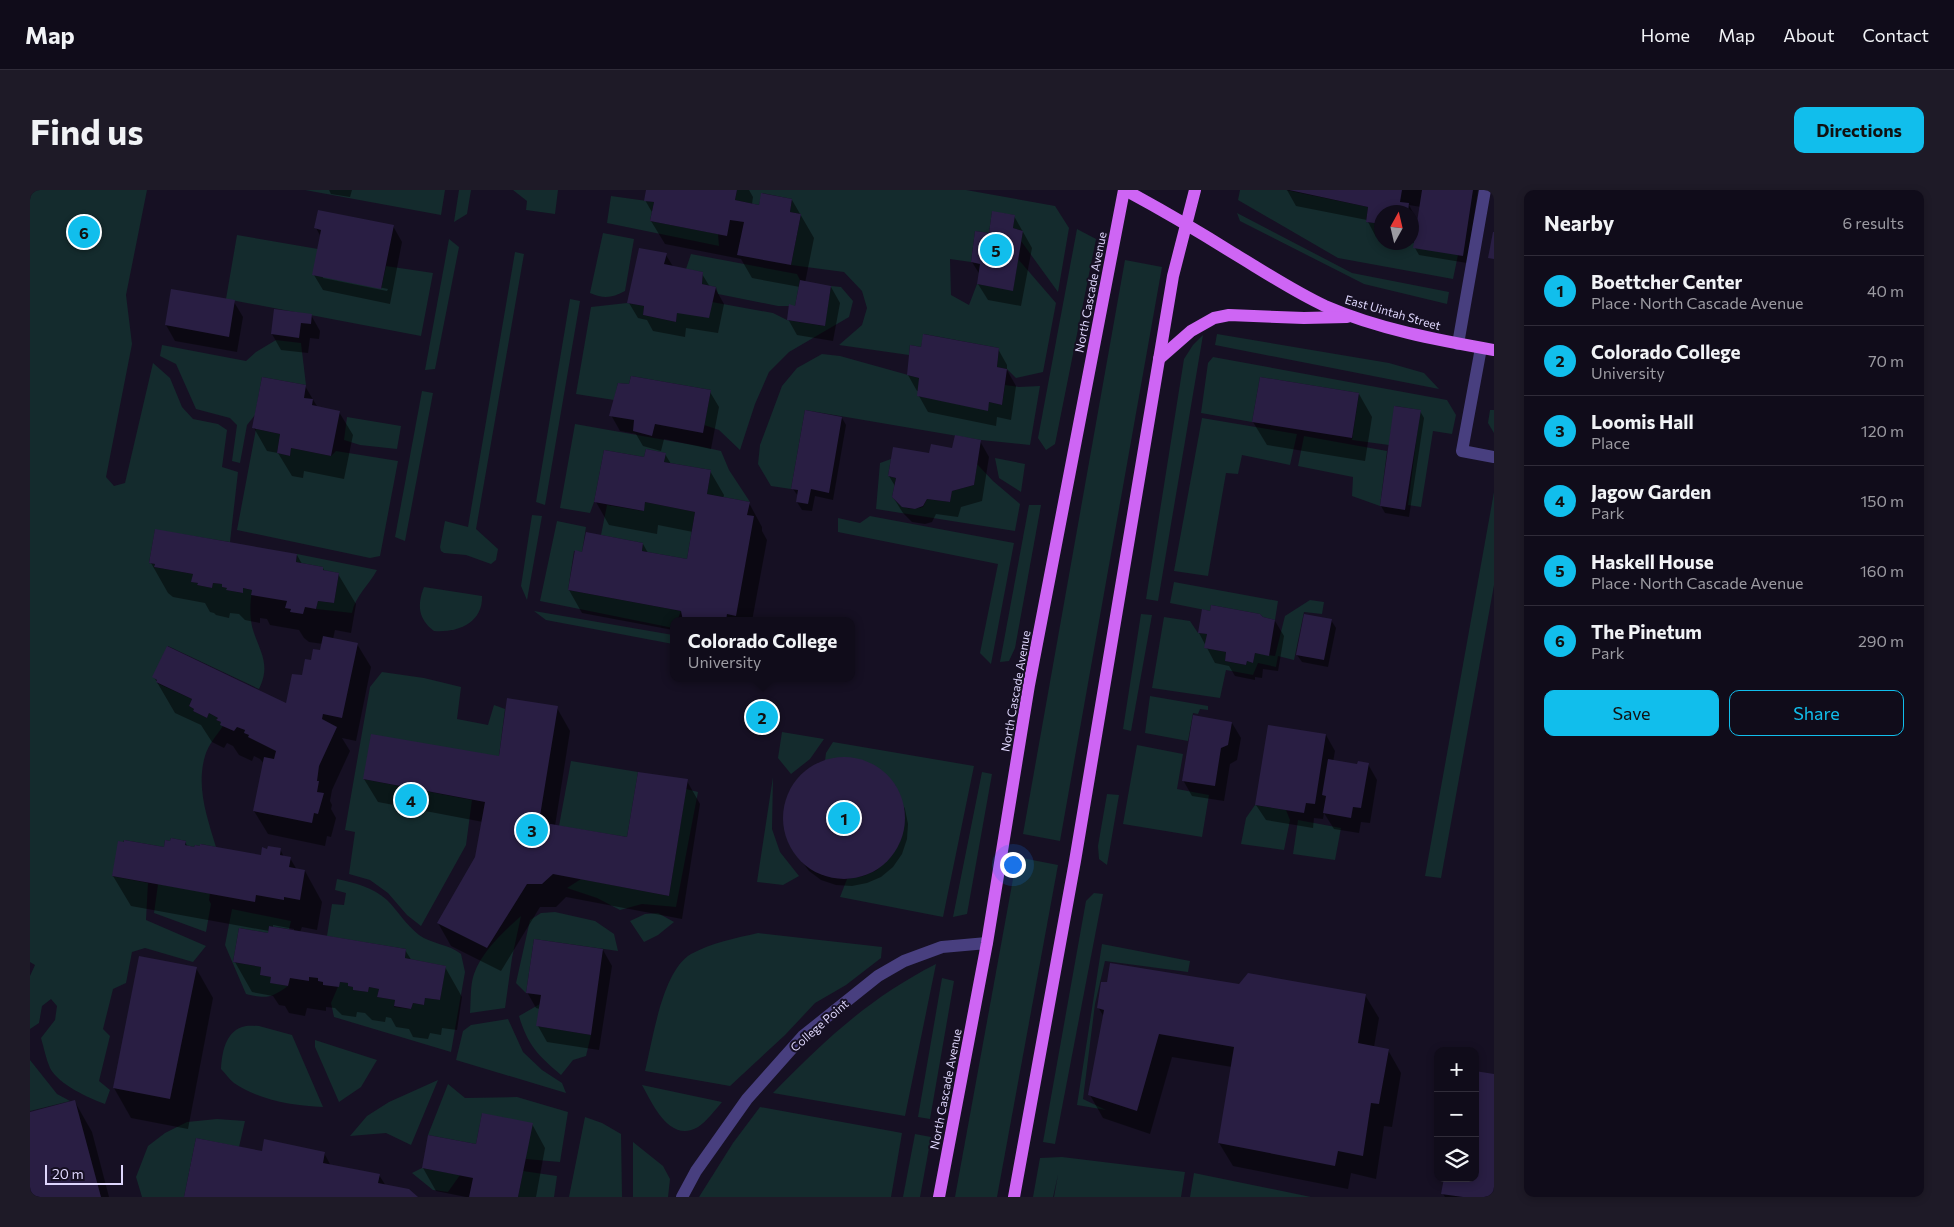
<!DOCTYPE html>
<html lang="en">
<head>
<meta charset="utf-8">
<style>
	:root { --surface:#100c1a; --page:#1e1a27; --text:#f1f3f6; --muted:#9c9ba2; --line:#302c39; --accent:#11beec }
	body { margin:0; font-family:Commissioner,sans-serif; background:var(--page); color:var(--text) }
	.controls { position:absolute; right:15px; bottom:15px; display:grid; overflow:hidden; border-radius:10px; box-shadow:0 2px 8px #0003 }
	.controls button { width:45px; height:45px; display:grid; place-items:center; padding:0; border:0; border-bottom:1px solid var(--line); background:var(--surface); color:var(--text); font:25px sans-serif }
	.compass { position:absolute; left:1344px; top:15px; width:45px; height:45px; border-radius:50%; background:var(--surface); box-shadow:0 2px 8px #0003; rotate:8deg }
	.scale { position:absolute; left:15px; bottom:12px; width:78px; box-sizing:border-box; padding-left:5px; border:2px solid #ded6fc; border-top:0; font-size:14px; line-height:18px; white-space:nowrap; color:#ded6fc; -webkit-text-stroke:4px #161023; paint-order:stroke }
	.you { position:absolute; left:982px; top:674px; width:18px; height:18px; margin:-12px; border:4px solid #fff; border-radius:50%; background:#1a73e8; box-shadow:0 0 0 8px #1a73e833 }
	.badge { display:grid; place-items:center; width:32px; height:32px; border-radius:50%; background:var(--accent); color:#111; font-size:16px; font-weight:700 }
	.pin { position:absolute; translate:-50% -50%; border:2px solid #fff; box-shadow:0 1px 5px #0006 }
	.popup { position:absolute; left:640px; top:427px; width:185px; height:65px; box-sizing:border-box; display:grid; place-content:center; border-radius:10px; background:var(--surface); filter:drop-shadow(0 1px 4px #0005); font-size:16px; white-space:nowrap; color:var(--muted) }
	.popup b { font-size:19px; color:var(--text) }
	.popup::after { content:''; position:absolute; left:50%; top:100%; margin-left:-10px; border:10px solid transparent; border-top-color:var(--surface) }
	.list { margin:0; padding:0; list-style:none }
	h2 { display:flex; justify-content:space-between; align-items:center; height:65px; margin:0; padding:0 20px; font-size:21px }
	h2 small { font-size:16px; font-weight:400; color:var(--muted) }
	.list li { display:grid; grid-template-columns:32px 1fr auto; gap:15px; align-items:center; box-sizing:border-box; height:70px; padding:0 20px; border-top:1px solid var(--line) }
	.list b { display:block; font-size:19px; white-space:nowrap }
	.list p { margin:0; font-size:16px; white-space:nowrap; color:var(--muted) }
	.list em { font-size:16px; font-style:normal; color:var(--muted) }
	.actions { display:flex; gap:10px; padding:15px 20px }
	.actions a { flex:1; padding:11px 0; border:1px solid var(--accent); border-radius:10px; text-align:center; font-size:18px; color:var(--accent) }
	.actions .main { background:var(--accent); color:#111 }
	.icon { flex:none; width:28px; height:28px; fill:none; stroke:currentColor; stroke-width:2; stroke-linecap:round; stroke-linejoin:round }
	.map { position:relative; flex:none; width:1464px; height:1007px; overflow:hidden; border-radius:10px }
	header { display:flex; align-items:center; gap:30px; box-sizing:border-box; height:70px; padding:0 25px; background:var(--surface); border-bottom:1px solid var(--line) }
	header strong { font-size:24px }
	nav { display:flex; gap:28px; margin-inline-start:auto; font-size:18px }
	.intro { display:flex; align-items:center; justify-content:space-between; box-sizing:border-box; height:120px; padding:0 30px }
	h1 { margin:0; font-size:35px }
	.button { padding:12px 22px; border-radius:10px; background:var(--accent); color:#111; font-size:18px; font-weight:700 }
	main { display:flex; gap:30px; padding:0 30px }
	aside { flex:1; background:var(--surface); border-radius:10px; box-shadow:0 2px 8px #0003 }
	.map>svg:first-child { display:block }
</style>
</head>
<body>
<header>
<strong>Map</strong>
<nav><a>Home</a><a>Map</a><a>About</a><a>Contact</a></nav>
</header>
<div class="intro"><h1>Find us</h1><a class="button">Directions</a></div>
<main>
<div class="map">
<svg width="1464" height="1007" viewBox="0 0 1464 1007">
	<rect width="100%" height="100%" fill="#161023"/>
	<g fill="#142b2d">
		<path d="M0 0H117L96 105 102 154 76 287 84 296 95 293 123 173 140 188 152 217 163 229 188 234 197 240 192 277 208 282 200 352 125 340 119 373 125 374 124 377 163 384 162 392 168 393 167 395 182 398 183 393 192 394V397L197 398V400L212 403 213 398 222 400C220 414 219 429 224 443 232 465 240 476 229 499L138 456 123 487 127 490V493L162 509 159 516 164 519 163 521 177 528 179 523 188 528 186 530 191 532 193 536C187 545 178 555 175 566 166 597 177 627 186 657L171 654 170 656 165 655 164 657 155 655 156 651 141 648 140 651 135 650 134 657 94 650 82 686 118 693 116 730 176 756 163 772 115 758 102 762 96 793 83 799 73 839 80 846 69 891 80 900 75 914C59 908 29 895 20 878 16 869 14 858 11 848L25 830 27 816 21 809 12 816 9 833 0 839V786L5 775 0 772Z"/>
		<polygon points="275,0 415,0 411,25"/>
		<polygon points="429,0 441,0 437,24 424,32"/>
		<polygon points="483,0 528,0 525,24 496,20 497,11"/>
		<polygon points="707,0 936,0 1025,16 1039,38 1028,102 991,51 993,41 983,38 984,25 962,22 959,43 945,41 941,72 920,69 921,105 939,115 947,94 983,100 988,69 1026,113 1013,182 986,188 977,179 967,177 969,158 894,144 891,157 880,155 879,165 809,155 832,135 837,118 832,101 814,82 761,75 771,24 760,22 762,9 732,3 729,15 705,10"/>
		<polygon points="1210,0 1256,0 1338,17 1336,32 1351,34 1352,52 1382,52 1382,39 1386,40 1428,65 1423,89 1308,68 1208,10"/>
		<polygon points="581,6 624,12 620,31 688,44 689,56 577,33"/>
		<polygon points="1207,23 1322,83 1419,102 1417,114 1334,94 1210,31"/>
		<polygon points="1047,39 1066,49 1025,254 1016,260 1008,248"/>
		<path d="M573 43 604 49 595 101C582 108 574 109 560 103Z"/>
		<polygon points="207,45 288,59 351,99 356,76 403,83 391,146 196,109"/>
		<polygon points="419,49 429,57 405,179 395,180"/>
		<polygon points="485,62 494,64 446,339 468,359 466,370 461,374 436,365 414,363 411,361 410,357 415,331 438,337"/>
		<polygon points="661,64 767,84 770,90 765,116 748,116 688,104 686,97 672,94 673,82 656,79"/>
		<polygon points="1095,70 1132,77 1030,651 993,644"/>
		<polygon points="801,96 811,97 823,111 819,127 759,162 739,182 725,214 710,260 689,240 674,235 681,200 601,186 599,194 588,193 584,210 546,204 561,117 597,113 614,116 613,125 646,132 647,123 682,112 743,123 757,130 794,136"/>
		<polygon points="540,109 550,111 515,315 506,312"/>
		<polygon points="1187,144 1359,173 1394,183 1409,199 1185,155"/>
		<polygon points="1173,145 1128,411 1116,409 1154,169 1163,155"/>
		<polygon points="246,150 271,153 276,195 232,187 225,225 217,235 210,273 202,271 207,235 200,228 166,219 146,174 130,166 132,155 216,171 226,162"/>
		<polygon points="792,164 810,166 889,188 888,206 957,220 959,212 972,215 975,195 989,197 1010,196 1000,255 951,250 775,220 761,299 741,296 728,274 730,255 752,196 767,178"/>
		<polygon points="1183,167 1417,210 1426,225 1422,244 1403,241 1391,317 1378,315 1390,220 1365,216 1359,255 1322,250 1329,203 1230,187 1222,232 1171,223 1178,173"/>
		<polygon points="392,201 403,203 375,351 365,347"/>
		<polygon points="1460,220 1464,220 1464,243 1458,233"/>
		<polygon points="317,227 371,236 367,259 330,255 314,250"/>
		<polygon points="1172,228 1267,244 1260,275 1212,265 1208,284 1196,283 1178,386 1144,381"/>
		<polygon points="545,234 669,256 691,261 699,280 720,312 677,304 681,280 634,272 635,263 616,259 614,267 574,260 564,312 560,323 530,318"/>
		<polygon points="226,239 250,244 247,263 260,266 261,258 301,266 306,261 368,271 350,366 340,368 207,340"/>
		<polygon points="1274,246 1357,261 1350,316 1322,306 1323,287 1268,276"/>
		<polygon points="965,268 995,274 991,302 969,288"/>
		<path d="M861 269 858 286 866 288 862 307C872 318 878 321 893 317L897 309 920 312 922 301 944 295 947 274 963 291 990 314 985 341 846 319 850 273Z"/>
		<polygon points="1464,302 1464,395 1411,688 1395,686"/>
		<polygon points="615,312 665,322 657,369 612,361 613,353 571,345 577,315 613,321"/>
		<polygon points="999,315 1011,315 985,458 979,471 970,472"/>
		<polygon points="502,325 512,326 497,410 491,396"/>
		<polygon points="840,326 984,353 961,474 950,463 968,374 808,342 808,328 830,333"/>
		<polygon points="527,331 556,337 552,362 544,361 538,400 651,421 647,431 643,431 643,438 510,411"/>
		<path d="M267 364 347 380C339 395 325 406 322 423L286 419 288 411 304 413 309 383 293 380V377L266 372Z"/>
		<polygon points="1144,392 1248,411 1245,430 1233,427 1230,424 1181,415 1180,421 1140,413"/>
		<path d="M394 397 452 406C453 433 427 443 404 441 388 429 387 415 394 397Z"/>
		<polygon points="1280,410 1294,412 1292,424 1274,422 1264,470 1248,466 1246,477 1228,473 1223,485 1196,480 1190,508 1122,498 1134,427 1160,431 1168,443 1177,444 1175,458 1196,462 1195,471 1216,475 1217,471 1223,473 1225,463 1245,466 1255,426"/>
		<polygon points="504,421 643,445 643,454 516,430"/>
		<polygon points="1111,424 1122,425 1101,541 1093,539"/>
		<polygon points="352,482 394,488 431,497 427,529 458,535 464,515 475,519 469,566 333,589 442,610 436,655 391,736 377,725 358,703 340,690 319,684 325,642 315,640 340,497"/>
		<polygon points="1120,506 1178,516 1178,520 1170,519 1168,524 1163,523 1158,551 1115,543"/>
		<polygon points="752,542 794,549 780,569 761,584 748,568"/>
		<polygon points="803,552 944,576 913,727 810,707 817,689 833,686 847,680 868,656 873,641 875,625 865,595 841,574 826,569 795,571 796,563"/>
		<polygon points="1107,555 1153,564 1147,599 1179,605 1172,647 1093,634"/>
		<polygon points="541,571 608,582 597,647 529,636"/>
		<polygon points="952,582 962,584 937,724 923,727"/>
		<polygon points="743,587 742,639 750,662 769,686 753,695 727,692"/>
		<polygon points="656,599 668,602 646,717 612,714 590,720 567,708 537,698 551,689 639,706"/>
		<polygon points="1077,604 1089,605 1077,675 1069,669 1068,656"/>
		<polygon points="1225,615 1256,620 1260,630 1254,660 1211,654 1216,628"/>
		<polygon points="1268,630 1311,638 1305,670 1263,664"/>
		<polygon points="987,667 1028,675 967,1007 925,1007"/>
		<path d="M307 689C326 693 342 697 357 710 368 721 376 735 389 745 401 754 419 754 431 764L435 782 421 862 304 827 301 813 310 792 318 793V796L323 797V800L338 802 339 797 349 799 347 807 365 810 364 817 381 819 383 813 394 815 395 808 410 810 415 776 375 768 376 759 297 746 302 714 314 715 316 703 305 700Z"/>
		<polygon points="128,694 180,703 179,710 181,714 176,742 124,723"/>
		<polygon points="1064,703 1073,704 1025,954 1013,952 1056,711"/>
		<path d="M202 719 261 731 259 739 239 736 238 743 209 738 203 772 231 777 230 785 241 787V793L258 796C241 808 237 809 216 804L195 755Z"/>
		<polygon points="525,722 565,731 584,744 588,761 504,749 496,803 486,793 500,730 511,723"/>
		<polygon points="628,723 644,732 628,745 614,752 600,731 615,724"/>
		<path d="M491 726 482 768 475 818 440 823C441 811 440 795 444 784 452 761 473 742 491 726Z"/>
		<path d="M728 743 852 757 851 768 816 795 785 813 755 845 700 896 615 881C623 849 632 781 661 764 681 753 706 748 728 743Z"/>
		<polygon points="1072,754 1160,771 1158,782 1075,771 1065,814 1053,909 1076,920 1047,915"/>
		<path d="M906 774 875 926 743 903C795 850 839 808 906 774Z"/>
		<polygon points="912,788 924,791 900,929 888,927"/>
		<path d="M510 814 507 836 561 845 556 866 543 870 531 885C508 865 498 856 489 826Z"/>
		<polygon points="478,829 493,862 512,880 532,893 536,903 426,870 433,841 441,835"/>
		<path d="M229 836 262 845 293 917C264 916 228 910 204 893 199 889 195 883 191 879 192 863 195 843 212 837 217 835 224 836 229 836Z"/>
		<polygon points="285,850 347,870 331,897 309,912 285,857"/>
		<polygon points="0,870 27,904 40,911 0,921"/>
		<polygon points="408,890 381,955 356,943 320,946 337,926 359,912"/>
		<polygon points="418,894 435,908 487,907 538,922 530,972 496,969 452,924 446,954 398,945"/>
		<path d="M612 895 692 912C685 920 677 931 668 937 640 954 622 913 612 895Z"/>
		<polygon points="730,917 872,943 861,1007 669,1007 703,953"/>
		<polygon points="555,927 572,933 591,944 592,1007 539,1007"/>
		<polygon points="187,929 215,931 209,957 166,948 154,1007 112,1007 106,987 118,956 135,943 157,932"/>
		<polygon points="885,944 901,947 890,1007 873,1007"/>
		<polygon points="603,952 633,976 640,989 638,1007 603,1007"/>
		<polygon points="1032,967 1155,982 1151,1007 1024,1007 1028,985 1023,1007 1003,1007 1010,968"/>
		<polygon points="392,978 430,985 418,1002 403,1000 382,983"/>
		<polygon points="493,981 527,986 524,1007 488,1007"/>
		<polygon points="1164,983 1281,1007 1160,1007"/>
	</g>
	<g fill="#0007" fill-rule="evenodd">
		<polygon points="299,0 322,0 320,7 301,4"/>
		<polygon points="617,0 719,0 723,7 722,14 730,16 762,10 784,48 775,93 801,97 810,113 803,151 767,145 758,129 766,117 770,97 722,88 711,69 635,54 621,31 623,24 615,10"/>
		<path d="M1257 0H1448L1437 73 1389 65 1385 58V53L1379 52H1382V22H1352V48L1346 47 1337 30 1266 16ZM1379 15 1391 17 1388 32Z"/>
		<polygon points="984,26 1002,58 991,116 958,110 948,94 950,85 942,72"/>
		<path d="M363 36 372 52 360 114 293 100 284 85 291 47 286 38ZM293 86 358 99 357 101 293 88Z"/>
		<polygon points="636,65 644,78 672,84 680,97 685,98 694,114 688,143 656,138 655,147 623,141 617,130 608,128 599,113"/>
		<polygon points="142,101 204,112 213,127 207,162 145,151 136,135"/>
		<polygon points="281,125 290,141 289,149 280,148 278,163 251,160 242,144"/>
		<polygon points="892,158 968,159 977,175 977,180 986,196 981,230 967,227 966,236 898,222 889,206 889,201 887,201 878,185"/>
		<polygon points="275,196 288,218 309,222 323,245 314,289 274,281 273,288 262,286 248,263 237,261 224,238"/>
		<polygon points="680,202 689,217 681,259 634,249 631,261 613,256 606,244 590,241 581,225"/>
		<polygon points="1329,204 1342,227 1335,271 1237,255 1223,232"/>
		<polygon points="1390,221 1394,228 1379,327 1355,323 1351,316"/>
		<polygon points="812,228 816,235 803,310 785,306 782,321 772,320 767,312 768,306 763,299"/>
		<polygon points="950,251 959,267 952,311 931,317 928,327 906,324 902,332 895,334 882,332 873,323 863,307 865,296 859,286 900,265"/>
		<polygon points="635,264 641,274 680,281 694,305 693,309 719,313 732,337 732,341 737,350 722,431 643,431 643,440 552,423 539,400 553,363 613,354 618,363 658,371 663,342 628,335 627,344 579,335 566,312 615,268"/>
		<polygon points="267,365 272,374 293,378 295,382 308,384 326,414 321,443 305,440 303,449 327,454 341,477 326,551 312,548 320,561 302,600 300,611 302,615 301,619 306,628 301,647 297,646 295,656 238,644 224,621 234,574 230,569 224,566 222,571 209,565 203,556 197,553 194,558 182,552 171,535 145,523 124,487 257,516 282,472 291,462 293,454 279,452 274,448 269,440 240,435 237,429 230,428 230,433 215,430 209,424 200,423 199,428 186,425 184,423 180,422 175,413 143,407 138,403 121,373"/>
		<polygon points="1233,429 1245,431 1254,446 1248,481 1233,479 1232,488 1225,487 1225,490 1205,486 1199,476 1185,473 1169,443"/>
		<polygon points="1301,430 1306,438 1298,477 1272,472 1267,465"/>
		<polygon points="527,518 540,541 525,636 598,649 657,591 670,614 652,729 536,707 526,717 510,717 471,781 421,756 408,733 446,667 453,632 348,612 334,589 470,568"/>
		<polygon points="1202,533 1211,548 1207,570 1200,574 1194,611 1162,606 1153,590"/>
		<polygon points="1296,545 1305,561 1303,572 1328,575 1338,574 1347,590 1340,633 1331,632 1329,643 1304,639 1294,623 1293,629 1284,628 1283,638 1236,630 1226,615"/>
		<polygon points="811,569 826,570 841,575 854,584 868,604 875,619 878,634 877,649 872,664 863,677 851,687 837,693 822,696 806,695 791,690 779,681 764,661 757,647 754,632 755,616 760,601 769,589 781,578 795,572"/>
		<path d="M155 652 158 657 232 666 250 659 254 667 260 668 267 680 275 681 292 712 287 740 272 737 270 742 375 760 382 771 415 777 432 807 427 840 412 838 411 845 400 843 398 849 383 847 379 839 366 837 361 828 356 827 355 832 342 830 335 823 327 822 326 827 312 825 305 818 296 817V821L277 818 275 826 259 823 255 816 249 815 243 806 222 802 205 772 239 744V741L101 716 83 686 135 659ZM243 735 264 739V741L243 738Z"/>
		<polygon points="573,760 582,776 569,860 517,852 508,836 510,819 506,818 497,802"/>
		<polygon points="166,778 183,808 158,939 101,928 84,898"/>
		<polygon points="1209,795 1335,805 1349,828 1344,857 1358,860 1371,883 1362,937 1354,936 1346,989 1321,983 1318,999 1203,976 1189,953 1202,877 1142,867 1120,944 1073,928 1060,905 1074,827 1068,817"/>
		<polygon points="1464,886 1464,1007 1415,1007 1413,1004 1445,988"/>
		<polygon points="45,912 62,942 79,1007 0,1007 0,924"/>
		<polygon points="502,934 515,958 506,1007 436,1007 406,1001 393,978"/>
		<polygon points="233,963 294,963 301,976 349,985 356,996 386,1007 155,1007"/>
	</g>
	<g fill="#291e43">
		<polygon points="616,0 707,0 705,10 729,15 731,3 762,9 760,22 771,24 761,75 707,65 714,32 700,30 697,46 620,31 624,12 614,11"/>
		<polygon points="1259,0 1372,0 1370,12 1379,13 1378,22 1352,22 1352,34 1336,32 1338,17"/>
		<polygon points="1392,0 1443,0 1433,66 1383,58"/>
		<polygon points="288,20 364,35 351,99 282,85 291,40 284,38"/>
		<polygon points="962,21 985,25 983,38 993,41 983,101 947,94 950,74 941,72 945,41 959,43"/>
		<polygon points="1463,42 1464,42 1464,69 1458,68"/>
		<polygon points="609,58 637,63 634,74 673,82 672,94 686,97 679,128 647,123 646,132 613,125 614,116 597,113"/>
		<polygon points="770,90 801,96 795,136 757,130 759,114 765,116"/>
		<polygon points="141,99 205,110 199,147 135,135"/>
		<polygon points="244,119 282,124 281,134 271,133 269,148 241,144"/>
		<polygon points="893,144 969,158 967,177 977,179 972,215 959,212 958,221 887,206 889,188 877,185 880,155 891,157"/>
		<polygon points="601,186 681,200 673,243 625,234 622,246 603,241 604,230 579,226 588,193 599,194"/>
		<polygon points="232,187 276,195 274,208 283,209 282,215 310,221 301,266 261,258 260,266 247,263 250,244 222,238"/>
		<polygon points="1230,187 1329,203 1322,248 1222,232"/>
		<polygon points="1364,216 1391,220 1375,320 1350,316"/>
		<polygon points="775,220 812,227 799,303 781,299 778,314 766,312 768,300 761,299"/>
		<polygon points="925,245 951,250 944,295 922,301 920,312 897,309 893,316 885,319 872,317 862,307 866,288 858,286 863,257 899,263 901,254 922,258"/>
		<polygon points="616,259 636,263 634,272 681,280 677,304 720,312 717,325 724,326 706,426 697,424 696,431 653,431 651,421 538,400 545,360 552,362 556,342 613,353 612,361 657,369 665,322 615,312 614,321 564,312 574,260 614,267"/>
		<polygon points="125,339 267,364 266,372 293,377 293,380 309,383 304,413 288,411 286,419 275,417 273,424 260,422 261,419 255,418 257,411 221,405 222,400 213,398 213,403 196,400 197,398 192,397 192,394 183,393 182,398 167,395 168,393 161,392 163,384 124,377 125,374 119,373"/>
		<polygon points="1181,415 1230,424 1233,427 1245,430 1239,466 1225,463 1223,473 1217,471 1216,475 1195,471 1196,462 1174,458 1177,444 1168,443 1172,419 1180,421"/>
		<polygon points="1274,424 1302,429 1294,470 1266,465"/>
		<polygon points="293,446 328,453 312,528 293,524 292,529 307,537 289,576 287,591 289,591 287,602 294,603 288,624 284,623 282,633 223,621 234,567 244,569 246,561 218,547 219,545 214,543 215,540 207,537 204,541 190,535 191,532 186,530 188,528 179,523 177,528 163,521 164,519 159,516 162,509 126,492 127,490 122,487 137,456 256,513 262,484 272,485 275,469 281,470 283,459 290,460"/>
		<polygon points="477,508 528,516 509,632 597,647 608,582 658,589 639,706 523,684 512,694 497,694 457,758 407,733 445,667 455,612 333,589 341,544 469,566"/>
		<polygon points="1163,525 1202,532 1198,555 1191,558 1185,596 1152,591"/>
		<polygon points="1238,535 1296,544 1285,614 1276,613 1274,623 1225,615"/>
		<circle cx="814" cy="628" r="61"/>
		<polygon points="1298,569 1327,574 1328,571 1339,573 1331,618 1323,617 1321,628 1293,623 1296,606 1292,605"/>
		<polygon points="141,648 156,651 155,655 164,657 165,655 170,656 170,654 231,665 232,657 237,659 238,656 251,658 250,665 261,667 259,677 275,680 270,710 254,707 254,710 226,705 225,712 82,686 88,651 94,652 94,650 134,657 135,650 140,651"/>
		<polygon points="239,736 376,759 375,768 416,776 410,810 395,808 394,815 383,813 381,819 364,816 365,810 347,807 349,799 339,797 338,802 323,800 323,797 318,796 318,793 310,792 309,797 293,795 293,792 288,791 288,788 279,787 279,791 260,788 258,796 240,793 241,787 230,785 231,777 203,772 209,738 238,743"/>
		<polygon points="504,749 573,759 561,845 506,836 511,805 496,803"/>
		<polygon points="109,766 167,777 140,909 83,898"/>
		<polygon points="1080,773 1209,794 1218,783 1336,804 1328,853 1359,859 1349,914 1341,913 1333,966 1308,961 1305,976 1188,953 1204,857 1129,844 1107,921 1058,905 1074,820 1067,818 1071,792 1077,792"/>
		<polygon points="1445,881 1464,884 1464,1007 1433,1007 1411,1004 1414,988 1445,988"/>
		<polygon points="45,910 71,1007 0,1007 0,922"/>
		<polygon points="452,923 503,933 488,1007 439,1007 443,988 392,978 398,945 446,954"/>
		<polygon points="166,948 232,961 234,949 295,962 293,973 350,984 348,993 379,999 388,1007 154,1007"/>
	</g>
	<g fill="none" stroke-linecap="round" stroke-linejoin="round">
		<g stroke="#483f7f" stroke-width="12">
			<polyline points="1428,154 1455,0"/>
			<polyline points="1451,158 1432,261 1464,267"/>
			<polyline points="652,1007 666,981 717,909 773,846 848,786 874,771 912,757 957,753"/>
		</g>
		<g stroke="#ce65f4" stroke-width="12">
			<path d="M1095 0C1132 20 1168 41 1203 63 1233 81 1263 101 1295 116 1348 139 1407 150 1464 160"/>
			<polyline points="1129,169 1161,141 1184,128 1199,125 1274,128 1317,127"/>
			<polyline points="909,1007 957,753 999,495 1094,0"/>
			<polyline points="984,1007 1045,671 1143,86 1165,0"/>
		</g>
	</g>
	<g text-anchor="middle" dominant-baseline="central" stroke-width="4" stroke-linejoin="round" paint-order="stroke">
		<g font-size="12" fill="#ded6fc" stroke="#161023">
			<text transform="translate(1060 102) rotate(-79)">North Cascade Avenue</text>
			<text transform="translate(1363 122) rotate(16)">East Uintah Street</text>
			<text transform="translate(985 501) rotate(-80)">North Cascade Avenue</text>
			<text transform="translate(789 835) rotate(-41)">College Point</text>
			<text transform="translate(915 899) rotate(-79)">North Cascade Avenue</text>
		</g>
	</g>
</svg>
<div class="controls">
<button>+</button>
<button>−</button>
<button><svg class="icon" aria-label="layers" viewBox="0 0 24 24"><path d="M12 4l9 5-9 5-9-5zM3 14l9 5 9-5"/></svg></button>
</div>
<svg class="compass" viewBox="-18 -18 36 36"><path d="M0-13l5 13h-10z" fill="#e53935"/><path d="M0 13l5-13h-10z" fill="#9c9ba2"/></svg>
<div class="scale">20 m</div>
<div class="you"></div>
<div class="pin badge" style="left:814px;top:628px">1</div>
<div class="pin badge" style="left:732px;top:527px">2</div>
<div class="popup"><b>Colorado College</b>University</div>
<div class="pin badge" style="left:502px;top:640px">3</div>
<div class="pin badge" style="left:381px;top:610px">4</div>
<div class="pin badge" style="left:966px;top:60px">5</div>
<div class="pin badge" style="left:54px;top:42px">6</div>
</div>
<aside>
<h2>Nearby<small>6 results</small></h2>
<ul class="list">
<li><span class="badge">1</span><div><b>Boettcher Center</b><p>Place · North Cascade Avenue</p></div><em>40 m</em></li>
<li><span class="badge">2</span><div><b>Colorado College</b><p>University</p></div><em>70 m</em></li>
<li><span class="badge">3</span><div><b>Loomis Hall</b><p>Place</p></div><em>120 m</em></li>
<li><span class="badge">4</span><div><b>Jagow Garden</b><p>Park</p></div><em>150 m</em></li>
<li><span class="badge">5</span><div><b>Haskell House</b><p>Place · North Cascade Avenue</p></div><em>160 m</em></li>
<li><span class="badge">6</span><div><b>The Pinetum</b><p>Park</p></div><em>290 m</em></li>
</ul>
<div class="actions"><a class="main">Save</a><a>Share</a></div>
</aside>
</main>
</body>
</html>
